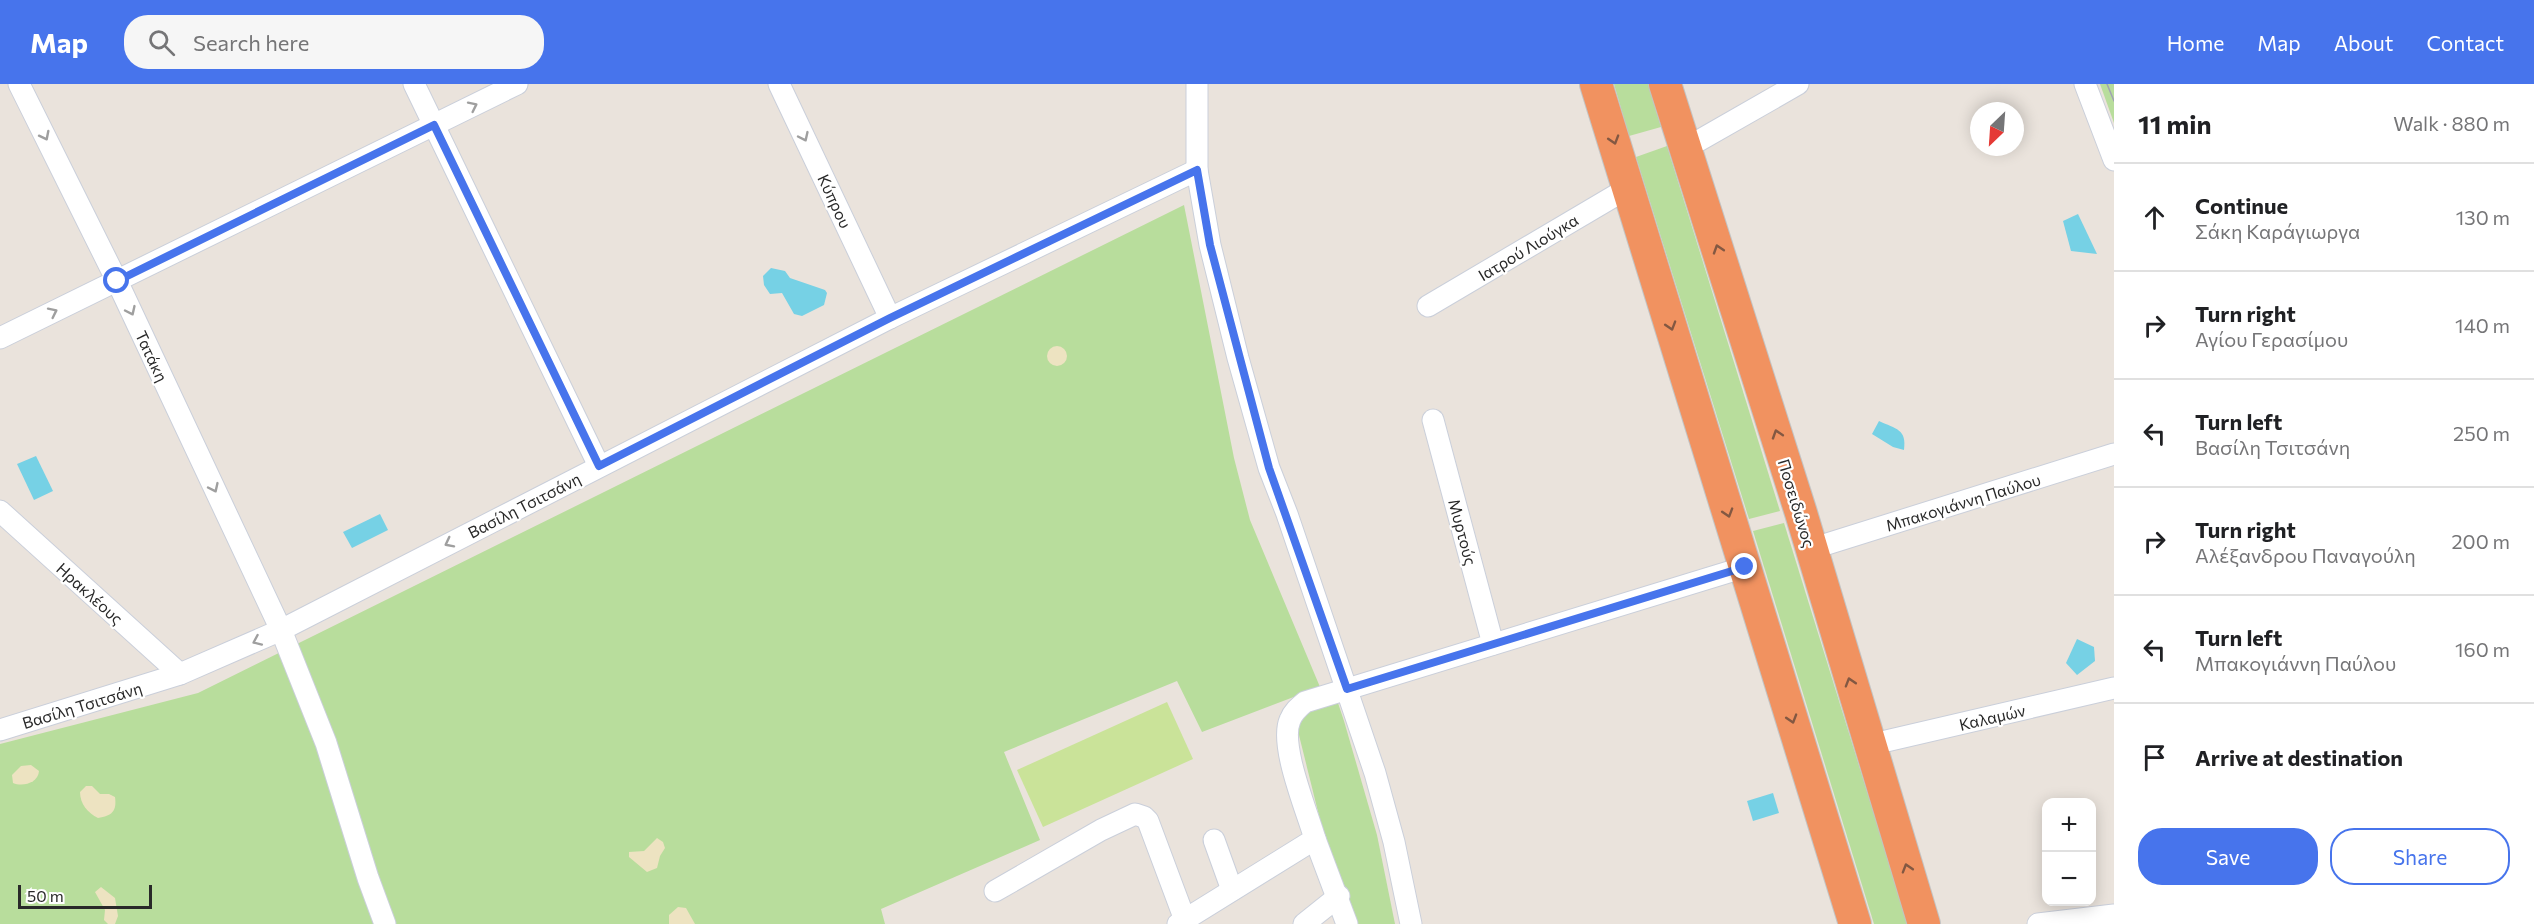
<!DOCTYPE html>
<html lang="en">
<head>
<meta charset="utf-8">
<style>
	:root { --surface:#fff; --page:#f6f6f6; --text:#202124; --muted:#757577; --line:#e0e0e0; --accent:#4774ec }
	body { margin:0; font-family:Commissioner,sans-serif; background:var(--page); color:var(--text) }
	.controls { position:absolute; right:18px; bottom:18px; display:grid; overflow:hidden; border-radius:12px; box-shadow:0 3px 15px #0003 }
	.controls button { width:54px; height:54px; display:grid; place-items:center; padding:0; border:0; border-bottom:2px solid var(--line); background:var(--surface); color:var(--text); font:30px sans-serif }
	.compass { position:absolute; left:1970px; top:18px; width:54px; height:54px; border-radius:50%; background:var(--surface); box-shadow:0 3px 15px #0003; rotate:205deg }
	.scale { position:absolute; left:18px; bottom:15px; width:134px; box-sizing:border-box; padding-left:6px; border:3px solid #292929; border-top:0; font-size:16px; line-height:21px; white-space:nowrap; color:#292929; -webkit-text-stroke:4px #fff; paint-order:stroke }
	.stop { position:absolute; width:18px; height:18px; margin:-14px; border:4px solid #4774ec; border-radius:50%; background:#fff }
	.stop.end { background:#4774ec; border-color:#fff; box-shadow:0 2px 6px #0008 }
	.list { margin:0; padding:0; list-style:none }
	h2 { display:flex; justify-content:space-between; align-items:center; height:78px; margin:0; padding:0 24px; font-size:26px }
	h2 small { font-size:20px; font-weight:400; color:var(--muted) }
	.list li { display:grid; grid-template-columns:39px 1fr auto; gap:18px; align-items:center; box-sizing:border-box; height:108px; padding:0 24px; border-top:2px solid var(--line) }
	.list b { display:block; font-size:22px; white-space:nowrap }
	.list p { margin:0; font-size:20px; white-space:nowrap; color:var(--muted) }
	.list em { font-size:20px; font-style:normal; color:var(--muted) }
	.actions { display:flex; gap:12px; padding:18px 24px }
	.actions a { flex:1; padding:14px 0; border:2px solid var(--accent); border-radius:24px; text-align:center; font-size:21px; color:var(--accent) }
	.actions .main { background:var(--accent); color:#fff }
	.icon { flex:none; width:33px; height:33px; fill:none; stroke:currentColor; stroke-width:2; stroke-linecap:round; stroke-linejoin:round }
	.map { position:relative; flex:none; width:2114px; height:840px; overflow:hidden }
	header { display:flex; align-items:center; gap:36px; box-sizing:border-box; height:84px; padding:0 30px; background:var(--accent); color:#fff }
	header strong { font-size:28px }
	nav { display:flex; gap:33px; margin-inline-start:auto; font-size:21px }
	.search { width:420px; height:54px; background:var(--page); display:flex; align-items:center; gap:15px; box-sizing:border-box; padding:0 21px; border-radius:24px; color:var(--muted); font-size:22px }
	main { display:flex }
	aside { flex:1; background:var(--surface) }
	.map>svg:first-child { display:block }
</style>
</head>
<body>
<header>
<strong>Map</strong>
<div class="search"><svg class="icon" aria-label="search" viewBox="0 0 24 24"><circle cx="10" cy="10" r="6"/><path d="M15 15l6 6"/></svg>Search here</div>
<nav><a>Home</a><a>Map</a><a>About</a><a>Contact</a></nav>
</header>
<main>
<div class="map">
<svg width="2114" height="840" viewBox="0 0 2114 840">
	<rect width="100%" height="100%" fill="#eae3dc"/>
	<g fill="#b8dd9c">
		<polygon points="1614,0 1648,0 1661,43 1629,52"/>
		<polygon points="2100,0 2114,0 2114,39"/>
		<polygon points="1667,62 1780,427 1749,435 1636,73"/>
		<polygon points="1184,121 1234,374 1250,436 1320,603 1202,648 1177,597 1004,668 1040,756 881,825 885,840 0,840 0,660 198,609"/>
		<polygon points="1784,439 1908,840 1874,840 1753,447"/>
		<polygon points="1321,619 1338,619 1344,637 1377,751 1395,840 1354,840 1325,756 1296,639 1306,626"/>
	</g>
	<g fill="#ede3c1">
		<circle cx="1057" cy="272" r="10"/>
		<path d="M31 681 39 687C38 699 23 703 13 699L12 691 21 682Z"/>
		<path d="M86 702H92L100 710H109L115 713C117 727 112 732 98 734 88 729 80 720 80 708Z"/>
		<polygon points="657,754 663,758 665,764 660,772 657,784 647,788 629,773 629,768 644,767"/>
		<polygon points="101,803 115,814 118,832 115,840 108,840 104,836 105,826 95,808"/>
		<polygon points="678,823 686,824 695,840 669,840 669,831"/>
	</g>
	<polygon fill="#cae399" points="1167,618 1193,675 1043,743 1017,686"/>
	<g fill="#76d1e5">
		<polygon points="2078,130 2097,170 2071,167 2063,137"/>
		<polygon points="771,184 785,187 790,194 825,206 827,209 824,221 802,232 794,230 782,209 770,210 764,201 763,192"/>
		<path d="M1879 337C1896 345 1907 345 1904 366L1893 363 1872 350Z"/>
		<polygon points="36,372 53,407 34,416 17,380"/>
		<polygon points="380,430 388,446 352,464 343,448"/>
		<polygon points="2077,555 2094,563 2095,577 2077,591 2066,579"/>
		<polygon points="1773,709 1779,729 1753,737 1747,717"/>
	</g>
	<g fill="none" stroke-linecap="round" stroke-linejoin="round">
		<g stroke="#cacfda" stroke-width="23">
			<g id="minor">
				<polyline points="19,0 117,197 281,546 326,659 368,794 385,840"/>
				<polyline points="414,0 599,382"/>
				<polyline points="779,0 890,234"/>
				<polyline points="1197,0 1197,86 1210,161 1238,274 1269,384 1287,430 1375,689 1394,758 1411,840"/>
				<polyline points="2085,0 2114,76"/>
				<polyline points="1686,64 1798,0"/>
				<polyline points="1428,222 1628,104"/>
				<polyline points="0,254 517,0"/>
				<polyline points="1433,336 1493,560"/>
				<polyline points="0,427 180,590"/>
				<polyline points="1811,465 2114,370"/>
				<polyline points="0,646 180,590 281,546 890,234 1197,86"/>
				<polyline points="1869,661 2114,604"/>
				<polyline points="1315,755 1347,840"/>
				<polyline points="1214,756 1232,806"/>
				<polyline points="995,807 1101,746 1135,730 1144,733 1148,737 1185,836"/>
				<path d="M1178 840 1315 755C1307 727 1279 661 1290 636 1293 628 1299 623 1305 618L1745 483"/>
				<polyline points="1304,840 1339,812"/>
				<polyline points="2038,840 2114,831"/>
			</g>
		</g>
		<g stroke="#c3c3c3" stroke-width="34">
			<g id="highway">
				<polyline points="1596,0 1855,840"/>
				<polyline points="1665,0 1801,429 1924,840"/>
			</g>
		</g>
		<use href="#minor" stroke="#fff" stroke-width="21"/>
		<use href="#highway" stroke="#f19260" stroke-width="32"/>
		<polyline stroke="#9fa3b2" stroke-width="1.5" points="2107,0 2114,17"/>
	</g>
	<defs><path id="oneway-chevron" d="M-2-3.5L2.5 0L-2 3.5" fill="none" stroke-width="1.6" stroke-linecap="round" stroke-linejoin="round" transform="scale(1.5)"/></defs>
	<g stroke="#9f9f9f">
		<use href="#oneway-chevron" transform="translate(473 22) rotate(-26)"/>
		<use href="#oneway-chevron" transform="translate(45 52) rotate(63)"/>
		<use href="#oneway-chevron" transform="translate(804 53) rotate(65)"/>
		<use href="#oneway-chevron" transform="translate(131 227) rotate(65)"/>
		<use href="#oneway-chevron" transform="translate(53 228) rotate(-26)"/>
		<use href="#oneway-chevron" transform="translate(214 404) rotate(65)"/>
		<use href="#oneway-chevron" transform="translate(449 459) rotate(153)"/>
		<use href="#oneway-chevron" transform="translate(257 557) rotate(156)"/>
	</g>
	<g stroke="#835842">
		<use href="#oneway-chevron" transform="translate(1614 56) rotate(73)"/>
		<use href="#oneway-chevron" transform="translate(1718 165) rotate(-108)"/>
		<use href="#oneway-chevron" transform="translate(1671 242) rotate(73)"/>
		<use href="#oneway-chevron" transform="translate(1777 350) rotate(-108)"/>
		<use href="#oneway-chevron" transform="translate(1728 429) rotate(73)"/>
		<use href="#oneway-chevron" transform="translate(1850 598) rotate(-107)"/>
		<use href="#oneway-chevron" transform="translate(1792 635) rotate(73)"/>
		<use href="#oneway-chevron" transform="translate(1907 784) rotate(-107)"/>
	</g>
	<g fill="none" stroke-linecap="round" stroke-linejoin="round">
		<polyline stroke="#4774ec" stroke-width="8" points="117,197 434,41 599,382 890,234 1197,86 1210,161 1269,384 1347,605 1745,483"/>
	</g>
	<g text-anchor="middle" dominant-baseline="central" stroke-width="4.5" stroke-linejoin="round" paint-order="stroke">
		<g font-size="16" fill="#292929" stroke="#fff">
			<text transform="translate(835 117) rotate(65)">Κύπρου</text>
			<text transform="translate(1528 163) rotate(-31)">Ιατρού Λιούγκα</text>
			<text transform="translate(152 272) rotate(65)">Τατάκη</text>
			<text transform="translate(1963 418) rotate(-17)">Μπακογιάννη Παύλου</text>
			<text transform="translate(1797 419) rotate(73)">Ποσειδώνος</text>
			<text transform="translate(524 421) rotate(-27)">Βασίλη Τσιτσάνη</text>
			<text transform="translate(1463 448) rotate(75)">Μυρτούς</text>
			<text transform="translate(90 509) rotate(42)">Ηρακλέους</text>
			<text transform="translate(82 621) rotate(-17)">Βασίλη Τσιτσάνη</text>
			<text transform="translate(1992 633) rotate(-13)">Καλαμών</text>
		</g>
	</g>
</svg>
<div class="controls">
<button>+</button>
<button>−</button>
</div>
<svg class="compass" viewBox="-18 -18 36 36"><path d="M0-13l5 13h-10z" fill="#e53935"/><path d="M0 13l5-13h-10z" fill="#757577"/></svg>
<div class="scale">50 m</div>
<div class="stop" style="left:117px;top:197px"></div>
<div class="stop end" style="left:1745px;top:483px"></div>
</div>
<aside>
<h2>11 min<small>Walk · 880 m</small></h2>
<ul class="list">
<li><svg class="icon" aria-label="ahead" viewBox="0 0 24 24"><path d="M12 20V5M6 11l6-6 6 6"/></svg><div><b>Continue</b><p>Σάκη Καράγιωργα</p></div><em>130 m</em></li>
<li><svg class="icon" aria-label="right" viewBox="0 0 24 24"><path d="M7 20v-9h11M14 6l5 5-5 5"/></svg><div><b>Turn right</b><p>Αγίου Γερασίμου</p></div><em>140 m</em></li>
<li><svg class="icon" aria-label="left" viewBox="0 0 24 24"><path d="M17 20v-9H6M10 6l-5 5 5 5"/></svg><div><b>Turn left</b><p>Βασίλη Τσιτσάνη</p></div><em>250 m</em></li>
<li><svg class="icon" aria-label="right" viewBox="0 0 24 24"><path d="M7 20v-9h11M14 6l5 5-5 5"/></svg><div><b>Turn right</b><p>Αλέξανδρου Παναγούλη</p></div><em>200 m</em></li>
<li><svg class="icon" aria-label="left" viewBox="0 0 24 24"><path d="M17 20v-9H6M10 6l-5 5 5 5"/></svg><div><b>Turn left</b><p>Μπακογιάννη Παύλου</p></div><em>160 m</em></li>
<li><svg class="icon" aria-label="arrive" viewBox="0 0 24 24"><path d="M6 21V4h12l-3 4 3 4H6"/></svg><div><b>Arrive at destination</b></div></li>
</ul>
<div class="actions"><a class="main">Save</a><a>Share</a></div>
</aside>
</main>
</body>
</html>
